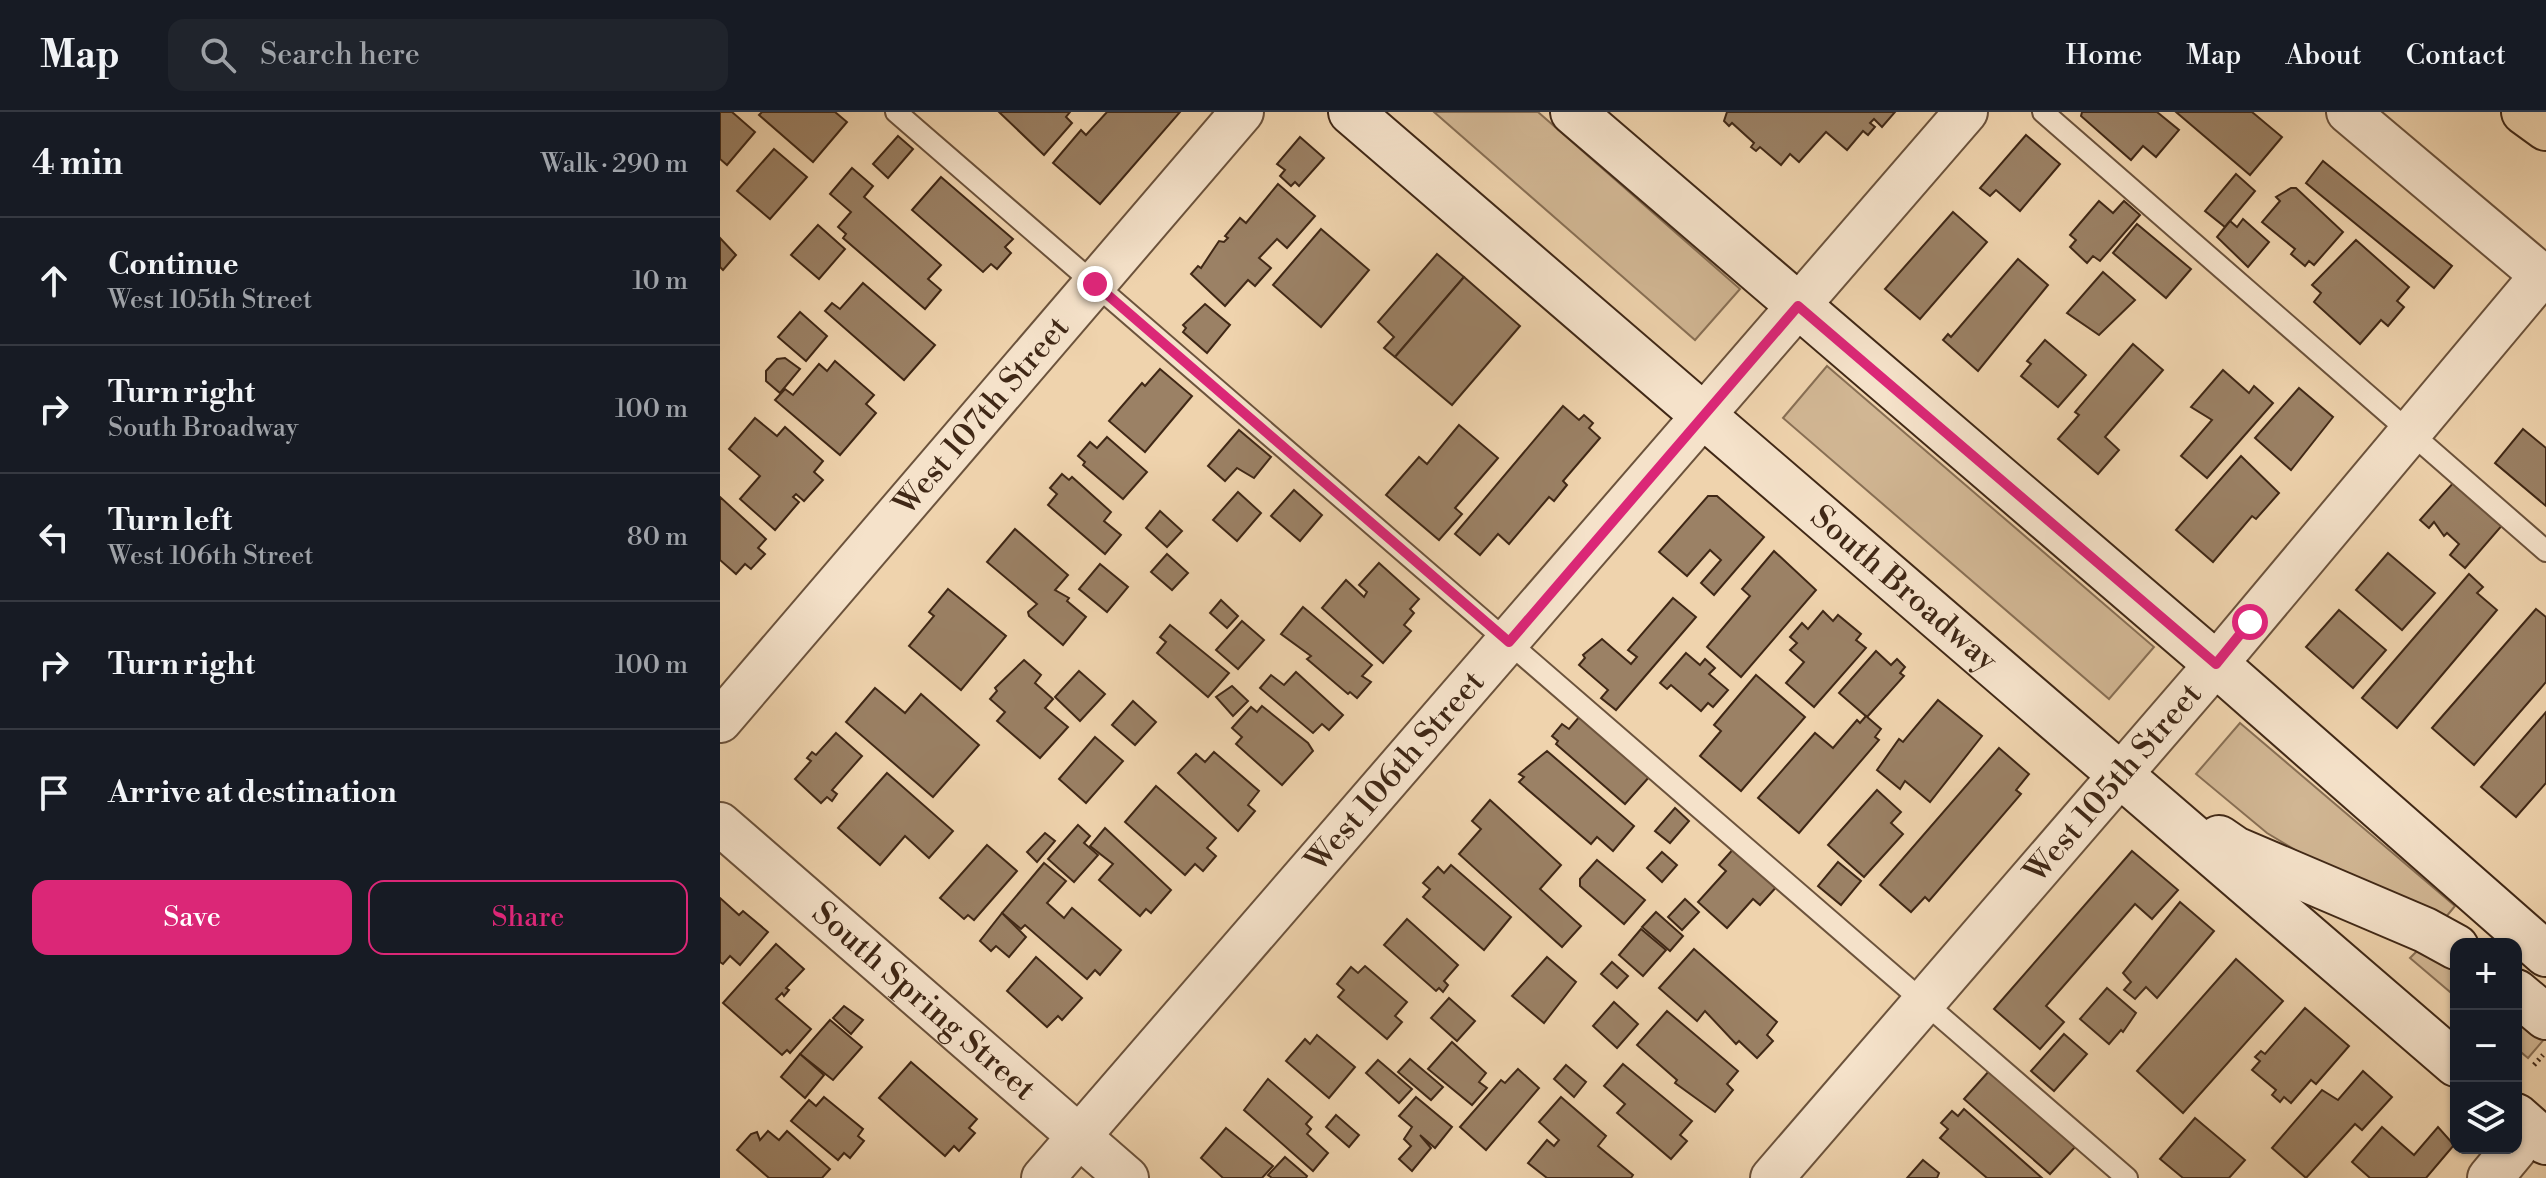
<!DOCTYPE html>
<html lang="en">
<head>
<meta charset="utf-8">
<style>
	:root { --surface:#171b24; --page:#20242c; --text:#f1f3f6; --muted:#9ea1a6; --line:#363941; --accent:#db2777 }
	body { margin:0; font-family:"Libre Bodoni",serif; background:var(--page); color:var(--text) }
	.controls { position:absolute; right:24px; bottom:24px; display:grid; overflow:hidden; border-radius:16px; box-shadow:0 2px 6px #0004 }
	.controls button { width:72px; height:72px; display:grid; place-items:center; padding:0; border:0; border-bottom:2px solid var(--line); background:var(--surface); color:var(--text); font:40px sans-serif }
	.stop { position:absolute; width:24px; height:24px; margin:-18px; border:6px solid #db2777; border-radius:50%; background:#fff }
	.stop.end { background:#db2777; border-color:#fff; box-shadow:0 2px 8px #0008 }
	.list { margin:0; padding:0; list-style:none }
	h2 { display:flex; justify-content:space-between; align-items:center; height:104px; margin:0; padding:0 32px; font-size:34px }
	h2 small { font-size:26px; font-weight:400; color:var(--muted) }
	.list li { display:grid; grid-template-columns:52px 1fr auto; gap:24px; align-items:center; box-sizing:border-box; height:128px; padding:0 32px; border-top:2px solid var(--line) }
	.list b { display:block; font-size:30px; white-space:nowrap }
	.list p { margin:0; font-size:26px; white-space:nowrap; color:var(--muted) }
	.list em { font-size:26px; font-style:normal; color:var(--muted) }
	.actions { display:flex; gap:16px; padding:24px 32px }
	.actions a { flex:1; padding:18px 0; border:2px solid var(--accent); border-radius:16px; text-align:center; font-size:28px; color:var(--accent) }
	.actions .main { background:var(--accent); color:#fff }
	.icon { flex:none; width:44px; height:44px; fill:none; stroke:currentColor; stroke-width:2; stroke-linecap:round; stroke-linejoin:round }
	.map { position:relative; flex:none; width:1826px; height:1066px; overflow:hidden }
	header { display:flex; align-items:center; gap:48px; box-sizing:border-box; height:112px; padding:0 40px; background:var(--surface); border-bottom:2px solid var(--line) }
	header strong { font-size:38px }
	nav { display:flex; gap:44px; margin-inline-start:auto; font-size:28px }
	.search { width:560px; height:72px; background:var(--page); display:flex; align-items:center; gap:20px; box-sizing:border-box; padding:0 28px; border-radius:16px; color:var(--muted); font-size:30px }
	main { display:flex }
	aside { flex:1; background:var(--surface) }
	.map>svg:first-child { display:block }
</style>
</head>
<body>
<header>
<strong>Map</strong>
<div class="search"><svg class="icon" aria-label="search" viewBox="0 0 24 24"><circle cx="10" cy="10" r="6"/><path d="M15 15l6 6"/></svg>Search here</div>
<nav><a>Home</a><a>Map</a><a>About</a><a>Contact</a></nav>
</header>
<main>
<aside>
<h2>4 min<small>Walk · 290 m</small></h2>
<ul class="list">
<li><svg class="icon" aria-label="ahead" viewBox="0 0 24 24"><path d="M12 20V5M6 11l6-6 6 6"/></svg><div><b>Continue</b><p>West 105th Street</p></div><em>10 m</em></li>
<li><svg class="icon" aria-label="right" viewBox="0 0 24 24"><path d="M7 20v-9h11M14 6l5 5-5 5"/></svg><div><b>Turn right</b><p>South Broadway</p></div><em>100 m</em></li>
<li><svg class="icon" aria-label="left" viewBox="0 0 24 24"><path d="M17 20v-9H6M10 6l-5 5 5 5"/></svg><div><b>Turn left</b><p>West 106th Street</p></div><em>80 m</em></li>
<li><svg class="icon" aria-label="right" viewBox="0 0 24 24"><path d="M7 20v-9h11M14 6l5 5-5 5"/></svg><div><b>Turn right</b></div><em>100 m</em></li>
<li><svg class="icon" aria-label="arrive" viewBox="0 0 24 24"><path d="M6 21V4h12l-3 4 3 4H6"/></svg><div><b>Arrive at destination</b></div></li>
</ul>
<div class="actions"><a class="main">Save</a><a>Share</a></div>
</aside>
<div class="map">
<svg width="1826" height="1066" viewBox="0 0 1826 1066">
	<rect width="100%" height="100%" fill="#efd3ad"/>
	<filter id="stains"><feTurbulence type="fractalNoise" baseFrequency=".0025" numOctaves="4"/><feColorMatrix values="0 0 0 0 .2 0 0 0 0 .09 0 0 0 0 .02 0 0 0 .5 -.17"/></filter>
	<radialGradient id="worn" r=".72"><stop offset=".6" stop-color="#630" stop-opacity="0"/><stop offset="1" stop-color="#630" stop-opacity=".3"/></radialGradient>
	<g fill="#d1b693" stroke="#886f54" stroke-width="2">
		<polygon points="714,0 818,0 1020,177 975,228"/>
		<polygon points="1107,254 1434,535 1389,587 1063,306"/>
		<polygon points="1520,611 1735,794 1721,811 1587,745 1547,721 1476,662"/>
		<polygon points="1707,829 1736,847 1736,885 1690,846"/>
		<polygon points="1796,892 1826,925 1808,946 1796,936"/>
	</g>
	<g fill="#9b8165" stroke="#402816" stroke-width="2">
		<polygon points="0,0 12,0 35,20 7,53 0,47"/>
		<polygon points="42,0 115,0 127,10 93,50 39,3"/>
		<polygon points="279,0 350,0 346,5 352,11 324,43"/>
		<polygon points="387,0 460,0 380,92 333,51 361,18 366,23"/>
		<polygon points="1007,0 1175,0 1162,15 1154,7 1150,11 1155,15 1148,23 1143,19 1127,38 1106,20 1079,50 1070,42 1061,53 1040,35 1036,39 1031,35 1034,31 1012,11 1009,14 1004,9"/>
		<polygon points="1362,0 1437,0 1459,18 1436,45 1423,34 1411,48 1361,4"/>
		<polygon points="1456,0 1532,0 1562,25 1530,63"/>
		<polygon points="1306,23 1340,52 1300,99 1276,78 1270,84 1260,76"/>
		<polygon points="178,24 193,37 168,66 153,52"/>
		<polygon points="580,25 604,46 579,74 575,70 571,74 560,64 565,58 557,52"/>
		<polygon points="54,37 87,65 50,107 17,79"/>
		<polygon points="1603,49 1732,154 1714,176 1586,71"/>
		<polygon points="132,56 153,74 144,85 221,153 208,167 221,178 205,197 123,126 126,122 118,115 131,100 110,82"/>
		<polygon points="1516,62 1535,79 1505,115 1485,99"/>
		<polygon points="221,65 293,127 285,135 291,141 277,157 271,152 263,160 192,98"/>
		<polygon points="558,72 595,104 567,136 557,127 539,146 551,156 535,174 528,168 505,194 471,162 478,154 481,156 499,129 504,130 508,126 505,124 520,106 526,111"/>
		<polygon points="1571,76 1576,76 1623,120 1594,153 1589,149 1585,154 1571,142 1575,137 1542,110 1560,89 1556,85"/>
		<polygon points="1379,89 1393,101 1404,89 1420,103 1380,149 1373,144 1367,151 1350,135 1356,128 1350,123"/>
		<polygon points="1233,100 1267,130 1200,207 1165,177"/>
		<polygon points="1523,107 1549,130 1528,155 1497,125 1510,109 1517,115"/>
		<polygon points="1417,112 1471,157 1446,186 1393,141"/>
		<polygon points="98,113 125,137 99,167 71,143"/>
		<polygon points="601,117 649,158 601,215 553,173"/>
		<polygon points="0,126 16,143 3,158 0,155"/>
		<polygon points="1636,128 1689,175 1677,189 1684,195 1668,214 1661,208 1640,232 1594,190 1601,181 1592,173"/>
		<polygon points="717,142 744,165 675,245 664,236 674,225 658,210"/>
		<polygon points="1298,147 1328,173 1258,259 1223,228 1228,222 1231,225"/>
		<polygon points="1383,160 1415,188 1379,223 1347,201"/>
		<polygon points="744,165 800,214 732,293 675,245"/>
		<polygon points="143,171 215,233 184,268 105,199 112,191 120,197"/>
		<polygon points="485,192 510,213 487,241 463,220 466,216 463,213"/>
		<polygon points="80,200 107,224 86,249 58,225"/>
		<polygon points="1325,228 1366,263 1338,295 1301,264 1311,252 1307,249"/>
		<polygon points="1413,232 1443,258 1385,325 1399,338 1378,362 1338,327 1359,303 1355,300"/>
		<polygon points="65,246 80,257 60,281 46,269 46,259 57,247"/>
		<polygon points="115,249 154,283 146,292 156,301 120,343 55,288 65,277 73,283 99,252 107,259"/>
		<polygon points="440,257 472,284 425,340 389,309 422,271 425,274"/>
		<polygon points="1503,258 1529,281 1534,274 1553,291 1487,366 1461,344 1492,308 1471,295"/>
		<polygon points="1579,276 1613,305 1571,358 1535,326"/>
		<polygon points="843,294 859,308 864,303 873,311 869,316 880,326 843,369 847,373 834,389 829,385 789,432 778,422 760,443 735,422"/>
		<polygon points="35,306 57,324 65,315 103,349 94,360 103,368 84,389 76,382 73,385 79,390 55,418 20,387 40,364 9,337"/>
		<polygon points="739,313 778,346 735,396 742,402 719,428 666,383 699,345 707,352"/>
		<polygon points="1803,317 1826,336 1826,394 1775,351"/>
		<polygon points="519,318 551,345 534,366 517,356 505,369 488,354"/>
		<polygon points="387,325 427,360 403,387 363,353 365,350 358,344 370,330 377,336"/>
		<polygon points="1521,344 1559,381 1536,407 1532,404 1493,450 1456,418"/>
		<polygon points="342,362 349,368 352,365 391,400 384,409 401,423 385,442 328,393 337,382 330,376"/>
		<polygon points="1734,370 1785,410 1745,456 1730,443 1739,432 1727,421 1724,424 1714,410 1709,416 1700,408"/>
		<polygon points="574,378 602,403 580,429 551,404"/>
		<polygon points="518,380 541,401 517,429 493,408"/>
		<polygon points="988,384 997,384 1044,425 994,483 981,471 1001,448 990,438 967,464 939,440"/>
		<polygon points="0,385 46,427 38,436 45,442 31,457 25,452 16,462 0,448"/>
		<polygon points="440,399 462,419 447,435 426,416"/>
		<polygon points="295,417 348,463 335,478 349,486 347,489 366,505 343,533 309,504 308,500 317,492 267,450"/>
		<polygon points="1054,439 1096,478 1021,565 987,535 1030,484 1022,477"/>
		<polygon points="1668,441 1715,481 1682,518 1636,478"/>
		<polygon points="447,442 468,461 452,478 431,460"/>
		<polygon points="659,451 699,487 690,497 694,501 684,513 691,519 663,551 602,496 626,468 644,485 647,480 639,473"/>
		<polygon points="380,452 408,475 387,500 359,477"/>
		<polygon points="1749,462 1763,475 1757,481 1777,498 1677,616 1642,586"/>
		<polygon points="228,477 286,524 241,578 189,534 214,504 209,500"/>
		<polygon points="953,486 976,505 896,598 881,586 888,578 859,553 865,546 863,543 882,527 911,552 917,545 908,538"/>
		<polygon points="501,488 518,504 507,516 490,501"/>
		<polygon points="583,495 652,553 642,564 651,570 637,586 630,580 628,582 587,547 591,544 561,522"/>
		<polygon points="1816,497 1826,505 1826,570 1754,653 1712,616"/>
		<polygon points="1619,498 1666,538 1633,576 1586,535"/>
		<polygon points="1103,499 1113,509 1118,503 1141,522 1136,528 1146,536 1094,595 1066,571 1084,550 1070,538 1077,531 1070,525 1082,511 1088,517"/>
		<polygon points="522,509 544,528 518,557 496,538"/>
		<polygon points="450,513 509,561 488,585 437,541 446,530 440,525"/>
		<polygon points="1156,539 1171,553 1177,547 1185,555 1180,561 1184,564 1147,605 1119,581"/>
		<polygon points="966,541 980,553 985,547 995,556 989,562 1008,578 993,595 988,591 981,599 951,573 947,577 940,571"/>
		<polygon points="304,548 321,563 315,571 333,587 325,596 348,615 320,646 277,609 285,600 270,587 277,579 275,576"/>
		<polygon points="359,559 385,582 360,609 335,585"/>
		<polygon points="576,560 623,603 609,618 602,612 593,621 540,576 551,563 564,573"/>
		<polygon points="1036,563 1085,605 1021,679 980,644 1001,619 994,613"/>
		<polygon points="512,574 528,589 513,604 496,585"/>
		<polygon points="155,576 185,601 201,582 259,633 213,685 126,610"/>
		<polygon points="1218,588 1262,624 1210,690 1185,669 1180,677 1157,658 1179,627 1183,630"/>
		<polygon points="413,589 436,610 415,633 392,613"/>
		<polygon points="542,594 588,631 593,639 562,673 516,632 522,625 512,616 531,595 537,600"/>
		<polygon points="1826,600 1826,671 1796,705 1761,675"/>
		<polygon points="860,604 930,664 905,692 836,632 838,629 832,624 842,612 849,617"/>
		<polygon points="1146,604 1161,617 1155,625 1159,628 1079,721 1038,686 1095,621 1113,636 1137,608 1140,611"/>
		<polygon points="116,621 142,644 112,678 117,682 112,689 107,685 101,691 75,667 91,649 87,646 92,640 96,643"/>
		<polygon points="375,625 403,649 366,691 339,667"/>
		<polygon points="1279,636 1309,662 1296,678 1301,682 1209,789 1205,785 1191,800 1160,773"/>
		<polygon points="827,639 914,714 893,739 877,725 871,732 799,670 804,665 799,662"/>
		<polygon points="494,640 539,679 528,693 535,699 518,719 458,661 476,642 485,650"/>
		<polygon points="167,661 233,719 209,746 185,724 160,753 118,716"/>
		<polygon points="436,674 496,726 487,736 496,744 483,759 475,752 465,763 405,710"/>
		<polygon points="1157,678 1181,700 1171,711 1183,722 1144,765 1108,733"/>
		<polygon points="770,688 841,753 820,777 861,814 842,835 739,742 761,717 752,709"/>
		<polygon points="955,696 969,709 950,731 935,719"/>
		<polygon points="358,713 370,724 364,731 378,743 354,770 328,747"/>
		<polygon points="385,716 451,778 431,801 426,797 420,804 379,768 393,752 370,734"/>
		<polygon points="325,721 335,729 317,750 307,740"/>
		<polygon points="267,733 297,759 254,808 248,803 244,807 220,786"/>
		<polygon points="1016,734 1059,772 1040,793 1033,787 1007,816 978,790 1006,759 999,753"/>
		<polygon points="1412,739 1458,778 1432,807 1415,792 1326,894 1344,910 1320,937 1274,897"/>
		<polygon points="942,740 957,753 942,770 927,756"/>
		<polygon points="877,748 925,788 904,812 860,774 860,767"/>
		<polygon points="1118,750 1141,769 1121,793 1098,774"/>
		<polygon points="324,751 346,769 327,791 344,806 352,796 401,838 380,863 375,858 367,867 305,813 301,817 282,801"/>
		<polygon points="731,753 791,805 764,838 703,785 710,777 703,771 718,755 724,761"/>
		<polygon points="0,786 19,803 23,799 48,820 20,853 10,844 3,852 0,850"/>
		<polygon points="965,787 979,800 962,818 948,805"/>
		<polygon points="1460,790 1494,819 1437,886 1426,875 1415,887 1404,878 1411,870 1403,861"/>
		<polygon points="936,800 963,824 950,839 922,815"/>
		<polygon points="282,801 306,825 289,845 276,834 271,839 260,829"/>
		<polygon points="687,807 738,853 724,869 728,873 723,880 719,876 716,879 664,833"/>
		<polygon points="921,817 946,838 923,864 899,843"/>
		<polygon points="56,832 84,857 66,876 69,878 64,884 62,881 56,887 91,917 70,941 67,938 62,943 3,891"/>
		<polygon points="974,837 1057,910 1047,923 1053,929 1037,946 1019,929 1016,932 985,899 977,909 939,876"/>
		<polygon points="316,845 362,886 342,908 338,904 327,915 287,879"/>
		<polygon points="827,845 856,870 824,911 792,884"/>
		<polygon points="1516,847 1563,889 1463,1001 1417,959"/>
		<polygon points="892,850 908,864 897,876 881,862"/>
		<polygon points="645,854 687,890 675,904 682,910 667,927 618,885 624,878 617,872 631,855 638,861"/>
		<polygon points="1387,876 1416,901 1403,920 1401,918 1389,932 1360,907"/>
		<polygon points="729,886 755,909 737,929 711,906"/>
		<polygon points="894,890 918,912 897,936 873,914"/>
		<polygon points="124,894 143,908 131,922 113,906"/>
		<polygon points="1585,896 1629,934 1596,972 1591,968 1571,991 1564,985 1560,990 1552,983 1556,978 1532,958 1540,949 1535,945 1541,939 1545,942"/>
		<polygon points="947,899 1018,959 1007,972 1013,978 995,1000 955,971 957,968 917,933"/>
		<polygon points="110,908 142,935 113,968 80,942"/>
		<polygon points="1344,922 1367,942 1334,979 1311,959"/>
		<polygon points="597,923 635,955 609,986 566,949 585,927 590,932"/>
		<polygon points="732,930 766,961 759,970 767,976 752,993 708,957"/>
		<polygon points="80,942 104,963 85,986 61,965"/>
		<polygon points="690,947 723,975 711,988 678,960"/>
		<polygon points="658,948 692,977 679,991 646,961"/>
		<polygon points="191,950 257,1007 249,1016 255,1021 239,1039 234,1034 225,1044 159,986"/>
		<polygon points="903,952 972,1009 960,1023 967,1029 951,1047 897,1001 905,992 884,974"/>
		<polygon points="846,953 866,970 854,985 834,967"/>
		<polygon points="798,957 819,976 766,1038 740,1015 781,968 785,971"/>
		<polygon points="1270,958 1356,1034 1330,1062 1244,987"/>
		<polygon points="1643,959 1672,985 1642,1018 1635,1012 1586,1066 1552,1036 1602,978 1618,988"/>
		<polygon points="548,967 592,1005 586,1012 591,1017 587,1022 608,1041 593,1059 524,998"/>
		<polygon points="104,985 143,1017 138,1024 144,1029 130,1046 124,1041 118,1048 71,1009 89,988 96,994"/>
		<polygon points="696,985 732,1015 715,1036 700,1023 711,1036 692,1059 679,1047 691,1034 684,1027 692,1015 679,1004"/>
		<polygon points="841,985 886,1024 878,1034 913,1063 911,1066 827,1066 808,1051 827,1028 834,1034 839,1028 819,1010"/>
		<polygon points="1244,997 1322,1066 1267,1066 1220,1026 1228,1017 1221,1011 1232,999 1238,1004"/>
		<polygon points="616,1003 639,1023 629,1035 606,1015"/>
		<polygon points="1475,1006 1525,1048 1509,1066 1463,1066 1440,1047"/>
		<polygon points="1662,1015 1694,1043 1718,1015 1734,1033 1706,1066 1650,1066 1632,1050"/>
		<polygon points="506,1016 553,1054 542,1066 503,1066 481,1046"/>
		<polygon points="48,1019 59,1028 67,1019 110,1057 102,1066 49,1066 17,1038 31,1022 37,1020 40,1028"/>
		<polygon points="565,1045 587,1064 586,1066 552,1066 548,1063"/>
		<polygon points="1203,1048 1219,1061 1217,1066 1187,1066"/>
	</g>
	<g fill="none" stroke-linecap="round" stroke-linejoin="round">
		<g stroke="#6c533c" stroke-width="24">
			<g id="service">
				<polyline points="176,0 1407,1066"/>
				<polyline points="1323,0 1826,439"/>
			</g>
		</g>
		<g stroke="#6c533c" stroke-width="46">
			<g id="minor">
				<polyline points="1628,0 1826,167"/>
				<path id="s1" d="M0 609 522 0"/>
				<path id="s2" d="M0 712 407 1066"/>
				<path id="s3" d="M323 1066 1246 0"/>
				<path id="s4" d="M1052 1066 1496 552 1822 163"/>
			</g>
		</g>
		<g stroke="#6c533c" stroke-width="48">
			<polyline id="tertiary" points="1770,1066 1795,1036"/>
		</g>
		<g stroke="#402816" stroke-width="48">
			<g id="secondary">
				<path id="s5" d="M631 0 1736 952"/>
				<polyline points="853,0 1496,552 1826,842"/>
				<polyline points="1499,726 1515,737 1705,818 1736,835"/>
				<polyline points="1796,880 1826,905"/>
				<polyline points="1796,1004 1826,1030"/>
			</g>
		</g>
		<g stroke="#402816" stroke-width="48">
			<polyline id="motorway" points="1804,0 1826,16"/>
		</g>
		<polyline stroke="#402816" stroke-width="5" stroke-dasharray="2 4" stroke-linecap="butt" points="1814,953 1823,943"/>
		<use href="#service" stroke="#f5e2ca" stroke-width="20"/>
		<use href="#minor" stroke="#f5e2ca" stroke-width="42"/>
		<use href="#tertiary" stroke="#f5e2ca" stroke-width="44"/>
		<use href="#secondary" stroke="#f5e2ca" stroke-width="44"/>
		<use href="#motorway" stroke="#efd3ad" stroke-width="44"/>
	</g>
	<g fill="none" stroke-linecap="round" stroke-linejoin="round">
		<polyline stroke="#db2777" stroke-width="10" points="375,172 789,530 1078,194 1496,552 1530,510"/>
	</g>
	<g text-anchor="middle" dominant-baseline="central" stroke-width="6" stroke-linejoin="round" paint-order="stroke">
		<g font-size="32" fill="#402816" stroke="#f5e2ca">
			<text stroke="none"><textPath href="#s1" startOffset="402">West 107th Street</textPath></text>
			<text stroke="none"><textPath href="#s5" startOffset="730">South Broadway</textPath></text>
			<text stroke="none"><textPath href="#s3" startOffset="538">West 106th Street</textPath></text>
			<text stroke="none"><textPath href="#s4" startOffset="522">West 105th Street</textPath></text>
			<text stroke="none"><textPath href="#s2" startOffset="270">South Spring Street</textPath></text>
		</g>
	</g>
	<rect width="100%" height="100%" filter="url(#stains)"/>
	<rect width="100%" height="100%" fill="url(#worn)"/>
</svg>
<div class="controls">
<button>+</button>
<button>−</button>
<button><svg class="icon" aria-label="layers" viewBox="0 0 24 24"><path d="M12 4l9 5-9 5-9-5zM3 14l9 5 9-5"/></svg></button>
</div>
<div class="stop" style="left:1530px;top:510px"></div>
<div class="stop end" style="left:375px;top:172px"></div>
</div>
</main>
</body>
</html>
